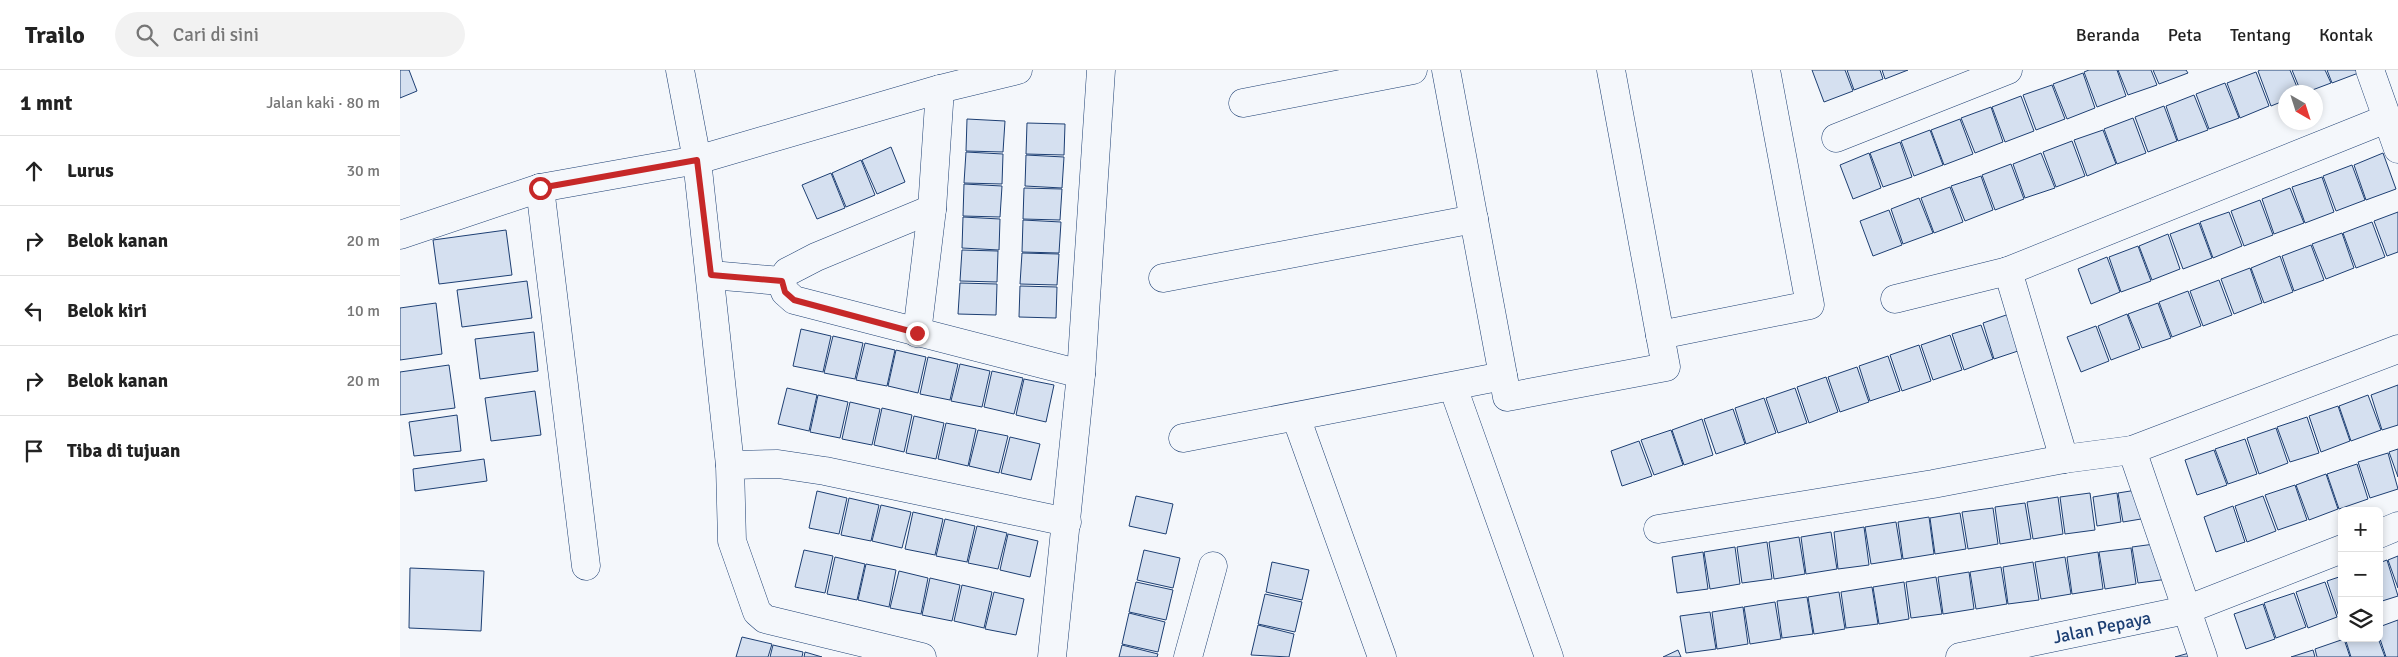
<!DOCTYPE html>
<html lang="id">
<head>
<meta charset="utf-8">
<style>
	:root { --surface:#fff; --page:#f2f2f2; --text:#222; --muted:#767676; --line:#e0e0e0 }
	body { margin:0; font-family:Signika,sans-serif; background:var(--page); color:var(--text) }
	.controls { position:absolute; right:15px; bottom:15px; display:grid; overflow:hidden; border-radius:8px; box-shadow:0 2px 8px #0003 }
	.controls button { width:45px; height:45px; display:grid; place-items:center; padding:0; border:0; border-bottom:1px solid var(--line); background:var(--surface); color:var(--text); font:25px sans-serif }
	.compass { position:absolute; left:1878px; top:15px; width:45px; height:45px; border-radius:50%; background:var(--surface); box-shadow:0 2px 8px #0003; rotate:141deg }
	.stop { position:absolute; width:15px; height:15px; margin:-11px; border:4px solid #c62828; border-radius:50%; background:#fff }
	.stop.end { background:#c62828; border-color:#fff; box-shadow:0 1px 5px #0008 }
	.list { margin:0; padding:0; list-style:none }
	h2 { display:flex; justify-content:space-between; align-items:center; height:65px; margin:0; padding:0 20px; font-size:21px }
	h2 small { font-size:16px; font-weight:400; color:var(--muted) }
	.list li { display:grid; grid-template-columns:32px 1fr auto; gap:15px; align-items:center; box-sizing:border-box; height:70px; padding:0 20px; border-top:1px solid var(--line) }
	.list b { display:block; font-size:19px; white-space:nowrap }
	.list em { font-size:16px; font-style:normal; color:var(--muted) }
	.icon { flex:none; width:28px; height:28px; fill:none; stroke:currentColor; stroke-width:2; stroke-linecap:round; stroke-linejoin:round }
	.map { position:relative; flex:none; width:1998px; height:587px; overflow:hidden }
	header { display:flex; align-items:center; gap:30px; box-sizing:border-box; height:70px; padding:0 25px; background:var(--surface); border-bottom:1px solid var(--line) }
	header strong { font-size:24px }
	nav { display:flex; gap:28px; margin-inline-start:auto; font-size:18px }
	.search { width:350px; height:45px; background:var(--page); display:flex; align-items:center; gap:12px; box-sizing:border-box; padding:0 18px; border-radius:28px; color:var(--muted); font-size:19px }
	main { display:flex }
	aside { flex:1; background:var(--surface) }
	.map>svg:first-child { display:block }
</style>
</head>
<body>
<header>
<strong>Trailo</strong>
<div class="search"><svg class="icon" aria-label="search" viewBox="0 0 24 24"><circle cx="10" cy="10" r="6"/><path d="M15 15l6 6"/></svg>Cari di sini</div>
<nav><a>Beranda</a><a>Peta</a><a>Tentang</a><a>Kontak</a></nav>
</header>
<main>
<aside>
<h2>1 mnt<small>Jalan kaki · 80 m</small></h2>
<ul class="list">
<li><svg class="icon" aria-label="ahead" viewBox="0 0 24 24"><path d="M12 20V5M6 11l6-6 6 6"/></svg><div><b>Lurus</b></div><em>30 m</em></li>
<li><svg class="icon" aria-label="right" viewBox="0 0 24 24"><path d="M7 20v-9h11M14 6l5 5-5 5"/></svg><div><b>Belok kanan</b></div><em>20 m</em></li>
<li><svg class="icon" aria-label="left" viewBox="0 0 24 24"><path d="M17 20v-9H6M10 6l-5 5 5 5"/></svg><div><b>Belok kiri</b></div><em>10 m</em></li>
<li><svg class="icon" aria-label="right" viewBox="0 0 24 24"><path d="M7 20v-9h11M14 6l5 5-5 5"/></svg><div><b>Belok kanan</b></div><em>20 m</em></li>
<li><svg class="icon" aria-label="arrive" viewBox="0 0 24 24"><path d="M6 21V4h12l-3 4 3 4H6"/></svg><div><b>Tiba di tujuan</b></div></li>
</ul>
</aside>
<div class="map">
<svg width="1998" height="587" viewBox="0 0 1998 587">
	<rect width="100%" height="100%" fill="#f4f7fb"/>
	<g fill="#d5e0f0" stroke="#1d3f73">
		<polygon points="0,0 9,0 17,21 0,28"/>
		<polygon points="1412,0 1445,0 1453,21 1424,32"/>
		<polygon points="1447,0 1480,0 1483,9 1454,20"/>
		<polygon points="1482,0 1508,0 1485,9"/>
		<polygon points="1689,0 1717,0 1726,26 1697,37 1684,2"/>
		<polygon points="1718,0 1751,0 1757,15 1728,25"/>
		<polygon points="1753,0 1786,0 1788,3 1759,14"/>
		<polygon points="1860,0 1890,0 1899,22 1886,22 1886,30 1871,36 1858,1"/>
		<polygon points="1892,0 1925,0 1931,13 1907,22 1901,22"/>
		<polygon points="1927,0 1960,0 1961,2 1932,13"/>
		<polygon points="1856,2 1869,36 1840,48 1827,13"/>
		<polygon points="1683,3 1695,38 1667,49 1653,14"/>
		<polygon points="1825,13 1839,48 1809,59 1796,24"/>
		<polygon points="1652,15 1665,49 1636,60 1623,25"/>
		<polygon points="1794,25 1808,60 1778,71 1766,36"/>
		<polygon points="1621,26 1634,61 1605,72 1592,37"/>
		<polygon points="1764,36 1777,71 1748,82 1735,47"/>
		<polygon points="1591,37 1603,72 1575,83 1561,48"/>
		<polygon points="1733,48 1746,83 1717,94 1704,59"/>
		<polygon points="567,49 605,51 603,82 566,81"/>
		<polygon points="1560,49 1573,84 1544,95 1531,60"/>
		<polygon points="627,53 665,54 664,85 626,84"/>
		<polygon points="1530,60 1543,95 1514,106 1501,71"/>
		<polygon points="1703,60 1716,94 1687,106 1674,70"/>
		<polygon points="1672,71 1685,106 1656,117 1643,82"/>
		<polygon points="1500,72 1512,107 1483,117 1470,83"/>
		<polygon points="491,77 505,112 477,124 462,90"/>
		<polygon points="566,82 603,84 602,114 564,113"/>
		<polygon points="1469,83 1481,118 1453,129 1440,95"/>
		<polygon points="1641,83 1655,118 1625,128 1613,94"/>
		<polygon points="1983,83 1996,119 1966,130 1954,95"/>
		<polygon points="626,85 664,87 662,118 625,116"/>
		<polygon points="461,90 475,125 446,137 432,103"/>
		<polygon points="1611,94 1624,129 1595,140 1582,105"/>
		<polygon points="1952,95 1965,130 1936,141 1923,106"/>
		<polygon points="431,103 445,138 417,149 402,115"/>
		<polygon points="1581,106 1593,140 1565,151 1551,116"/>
		<polygon points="1922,107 1934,142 1905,153 1892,117"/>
		<polygon points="564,114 602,116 600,147 563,146"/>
		<polygon points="1550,117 1563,152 1534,163 1521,128"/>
		<polygon points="624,118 662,119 660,150 623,149"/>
		<polygon points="1890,118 1904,153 1874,164 1862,129"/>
		<polygon points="1519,128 1533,163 1503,174 1491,139"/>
		<polygon points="1860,130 1873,165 1844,176 1831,141"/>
		<polygon points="1489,140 1502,175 1473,186 1460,151"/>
		<polygon points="1829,142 1842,176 1813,188 1800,152"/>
		<polygon points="1998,142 1998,182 1987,186 1974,151"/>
		<polygon points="563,147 600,149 599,180 562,178"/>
		<polygon points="623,150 661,152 659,183 622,182"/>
		<polygon points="1972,152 1985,187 1956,198 1943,163"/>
		<polygon points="1799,153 1812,188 1783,199 1770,164"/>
		<polygon points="106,160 112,205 39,214 33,170"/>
		<polygon points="1942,163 1954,198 1926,209 1912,174"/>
		<polygon points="1768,164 1780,199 1752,210 1739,176"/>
		<polygon points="1911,175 1924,210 1894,221 1882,186"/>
		<polygon points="1738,176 1751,211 1721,222 1709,187"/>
		<polygon points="562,180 598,181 597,212 560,211"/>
		<polygon points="622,183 659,184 657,215 620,214"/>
		<polygon points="1880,186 1893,222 1864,233 1851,198"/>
		<polygon points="1707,187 1720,222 1691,234 1678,199"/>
		<polygon points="1850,198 1862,233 1834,244 1821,209"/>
		<polygon points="1819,210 1832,245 1803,256 1790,221"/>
		<polygon points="127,211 132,248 62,257 57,220"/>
		<polygon points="560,213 597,214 596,245 558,244"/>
		<polygon points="620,216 657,217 656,248 619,247"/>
		<polygon points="1788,221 1801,256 1772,267 1759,232"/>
		<polygon points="36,233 42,284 0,290 0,238"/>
		<polygon points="1758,233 1771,268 1742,278 1728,244"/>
		<polygon points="1612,243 1624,279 1594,289 1583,253"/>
		<polygon points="1727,244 1740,279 1711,290 1698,256"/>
		<polygon points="1581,255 1593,289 1564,300 1552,264"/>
		<polygon points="1696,256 1709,291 1681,302 1667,267"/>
		<polygon points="401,259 431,266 423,302 393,296"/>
		<polygon points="134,262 138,301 80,309 75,269"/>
		<polygon points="1550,265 1562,300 1533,310 1521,275"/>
		<polygon points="433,266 463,273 455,309 424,303"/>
		<polygon points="465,273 495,280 487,316 456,310"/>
		<polygon points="1519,275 1531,311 1502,321 1490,285"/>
		<polygon points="496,280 526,287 518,323 488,316"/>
		<polygon points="1488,286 1500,321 1470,331 1459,296"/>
		<polygon points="528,287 558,294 550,330 520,324"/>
		<polygon points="560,294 590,301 582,337 551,331"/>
		<polygon points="49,295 55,338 0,345 0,302"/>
		<polygon points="1457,297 1469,332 1440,342 1428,307"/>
		<polygon points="592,301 623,308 614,344 584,337"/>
		<polygon points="1426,307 1438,342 1409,353 1397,317"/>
		<polygon points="624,309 654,315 646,352 616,345"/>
		<polygon points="1998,315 1998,355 1982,360 1971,325"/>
		<polygon points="387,318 417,325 409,361 378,354"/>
		<polygon points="1395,318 1407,353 1378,363 1366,328"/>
		<polygon points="135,321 141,365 91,371 85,328"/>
		<polygon points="418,325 448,332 440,368 410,362"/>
		<polygon points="1968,325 1981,360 1951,371 1939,336"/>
		<polygon points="1364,328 1376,363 1346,374 1335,338"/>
		<polygon points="450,332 480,339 472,375 442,369"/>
		<polygon points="1938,336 1950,371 1921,382 1909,346"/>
		<polygon points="482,338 512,345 504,382 474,375"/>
		<polygon points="1333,339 1345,374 1316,384 1304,349"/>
		<polygon points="57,345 61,381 14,386 9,352"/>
		<polygon points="514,346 544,353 536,389 506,383"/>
		<polygon points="1907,347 1919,383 1890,392 1877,357"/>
		<polygon points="1302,349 1313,385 1284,395 1272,360"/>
		<polygon points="546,353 576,359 568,396 538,389"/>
		<polygon points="1876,358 1888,393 1859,404 1847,368"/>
		<polygon points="578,360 608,366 599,403 569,396"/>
		<polygon points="1271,360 1283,395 1254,405 1241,370"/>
		<polygon points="610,367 640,374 631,410 601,403"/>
		<polygon points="1845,369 1857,404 1828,414 1815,379"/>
		<polygon points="1239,371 1252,406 1222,416 1211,381"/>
		<polygon points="1998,379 1998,407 1989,382"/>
		<polygon points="1814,380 1827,415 1797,425 1785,390"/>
		<polygon points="1988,383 1998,419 1970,428 1958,392"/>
		<polygon points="84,389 87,411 15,421 13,399"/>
		<polygon points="1957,394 1968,429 1939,439 1927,404"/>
		<polygon points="1926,404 1938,439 1909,450 1896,415"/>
		<polygon points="1895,415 1907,450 1878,460 1865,425"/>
		<polygon points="1743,419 1747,448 1723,452 1718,423"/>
		<polygon points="417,421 447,428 439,464 409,458"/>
		<polygon points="1690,423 1695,460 1665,464 1660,427"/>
		<polygon points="1717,423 1721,452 1697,456 1693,427"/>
		<polygon points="736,426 773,434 766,464 729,456"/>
		<polygon points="1863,426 1876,461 1847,472 1835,436"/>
		<polygon points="1658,427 1663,464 1633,469 1627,432"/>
		<polygon points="449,428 479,435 471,471 441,465"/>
		<polygon points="1625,433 1631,469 1600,474 1595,437"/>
		<polygon points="481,435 511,442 502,478 472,471"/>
		<polygon points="1833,436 1845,472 1816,482 1804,447"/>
		<polygon points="1593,438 1598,474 1568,479 1562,442"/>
		<polygon points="513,442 543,449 535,485 505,479"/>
		<polygon points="1560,443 1566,479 1535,484 1530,448"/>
		<polygon points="1529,447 1534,484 1503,489 1498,452"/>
		<polygon points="545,449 575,456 567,492 536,486"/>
		<polygon points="1496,452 1502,489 1471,494 1465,457"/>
		<polygon points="577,456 607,463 598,499 568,493"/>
		<polygon points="1464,457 1469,495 1438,499 1434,462"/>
		<polygon points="1431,462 1437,499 1406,504 1401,467"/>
		<polygon points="608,464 638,471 630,507 600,500"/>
		<polygon points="1399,467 1405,504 1374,509 1369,472"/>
		<polygon points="1367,472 1372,509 1342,513 1337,477"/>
		<polygon points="1762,473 1768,509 1738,513 1732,477"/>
		<polygon points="1335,477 1340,514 1310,519 1304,482"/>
		<polygon points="1731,478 1736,514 1705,519 1699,482"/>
		<polygon points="404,480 433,486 425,523 395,517"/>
		<polygon points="744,480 780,488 773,518 737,510"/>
		<polygon points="1303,482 1308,519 1277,523 1272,487"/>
		<polygon points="1698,482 1703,519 1672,524 1667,487"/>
		<polygon points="1998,486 1998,518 1988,490"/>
		<polygon points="435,487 465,494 457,530 427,524"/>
		<polygon points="1665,487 1671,524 1641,529 1635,492"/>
		<polygon points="1987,490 1998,526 1979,532 1979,493"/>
		<polygon points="872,492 909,500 902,530 866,522"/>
		<polygon points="1633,492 1639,530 1608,534 1603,497"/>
		<polygon points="466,494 496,500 489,537 458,530"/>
		<polygon points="1601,497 1607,534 1576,539 1570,502"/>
		<polygon points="10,498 84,501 81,561 9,558"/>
		<polygon points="499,501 528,508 521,544 490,538"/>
		<polygon points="1569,502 1574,539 1543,544 1538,507"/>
		<polygon points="1942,506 1942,545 1939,547 1927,511"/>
		<polygon points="1536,507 1542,544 1511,548 1506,512"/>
		<polygon points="530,508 560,515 552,551 522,545"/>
		<polygon points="736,512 773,520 766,550 729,542"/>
		<polygon points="1504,512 1509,549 1479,554 1473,517"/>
		<polygon points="1925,512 1937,547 1908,558 1896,522"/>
		<polygon points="562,515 592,522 584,558 554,551"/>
		<polygon points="1472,517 1478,554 1446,558 1441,522"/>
		<polygon points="594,522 624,529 616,565 585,559"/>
		<polygon points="1439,522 1445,559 1414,564 1408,527"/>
		<polygon points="1894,523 1906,557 1876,568 1864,533"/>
		<polygon points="865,524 902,532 895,562 858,554"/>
		<polygon points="1407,527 1413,564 1382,568 1377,531"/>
		<polygon points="1375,532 1381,569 1350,574 1344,537"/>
		<polygon points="1863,534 1875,569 1846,579 1834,544"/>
		<polygon points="1343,537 1348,574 1317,579 1312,542"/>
		<polygon points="1310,542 1316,579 1286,583 1280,546"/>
		<polygon points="729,543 765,552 758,582 722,574"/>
		<polygon points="1998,550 1998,587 1986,587 1979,566 1979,557"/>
		<polygon points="858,555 894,564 889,587 851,585"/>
		<polygon points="342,567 372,574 368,587 336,587"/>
		<polygon points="1945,568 1978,568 1985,587 1951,587"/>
		<polygon points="1944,569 1950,587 1917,587 1915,579"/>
		<polygon points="373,575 403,582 402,587 370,587"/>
		<polygon points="722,575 758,584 757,587 719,587"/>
		<polygon points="1278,580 1281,587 1263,587"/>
		<polygon points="1913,580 1915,587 1891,587"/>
		<polygon points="1796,581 1798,587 1775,587"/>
		<polygon points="405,582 422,587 404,587"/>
	</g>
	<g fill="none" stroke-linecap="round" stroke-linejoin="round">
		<g stroke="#1d3f73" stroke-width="29">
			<g id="street">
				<polyline points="280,0 297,90 330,395"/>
				<polyline points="1046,0 1107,327 1266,297 1260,265"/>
				<polyline points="1211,0 1260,265 1410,235 1366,0"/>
				<polyline points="1970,0 1998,79"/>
				<polyline points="843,33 1013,0"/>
				<polyline points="1436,68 1608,0"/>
				<polyline points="140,118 186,496"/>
				<polyline points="532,139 416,187 387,202 381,211 385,222 394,230 681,304"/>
				<polyline points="0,165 140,118 297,90 540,19 618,0"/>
				<polyline points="1608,201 1664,389"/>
				<polyline points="311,205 381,211"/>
				<polyline points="763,208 1074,149"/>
				<polyline points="1495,229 1608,201 1986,49"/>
				<polyline points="517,263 532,139 540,19"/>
				<polyline points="1053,317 1149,587"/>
				<polyline points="896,347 982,587"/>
				<polyline points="783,368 1103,306"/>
				<polyline points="1258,459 1533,414 1664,389 1732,380"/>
				<polyline points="1979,464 1998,456"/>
				<polyline points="522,587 365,549 357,542 332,471 330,395 378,394 425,401 667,452"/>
				<polyline points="652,587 681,304 701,0"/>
				<polyline points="788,587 813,496"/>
				<path id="s1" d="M1560 587 1786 540 1942 479"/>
				<polyline points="1803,587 1732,380 1998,279"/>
			</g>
		</g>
		<use href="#street" stroke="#f4f7fb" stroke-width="28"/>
	</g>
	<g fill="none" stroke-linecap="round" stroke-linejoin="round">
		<polyline stroke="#c62828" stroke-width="6" points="140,118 297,90 311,205 382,211 385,222 394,230 517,263"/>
	</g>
	<g text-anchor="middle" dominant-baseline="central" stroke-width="4" stroke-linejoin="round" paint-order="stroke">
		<g font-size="18" fill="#1d3f73" stroke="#f4f7fb">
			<text stroke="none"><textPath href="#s1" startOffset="145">Jalan Pepaya</textPath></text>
		</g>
	</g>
</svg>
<div class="controls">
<button>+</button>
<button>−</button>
<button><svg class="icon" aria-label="layers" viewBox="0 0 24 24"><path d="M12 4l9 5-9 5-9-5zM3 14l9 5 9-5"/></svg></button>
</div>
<svg class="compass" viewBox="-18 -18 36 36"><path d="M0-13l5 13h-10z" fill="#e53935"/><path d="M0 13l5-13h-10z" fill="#767676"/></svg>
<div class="stop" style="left:140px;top:118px"></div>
<div class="stop end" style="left:517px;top:263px"></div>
</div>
</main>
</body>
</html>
